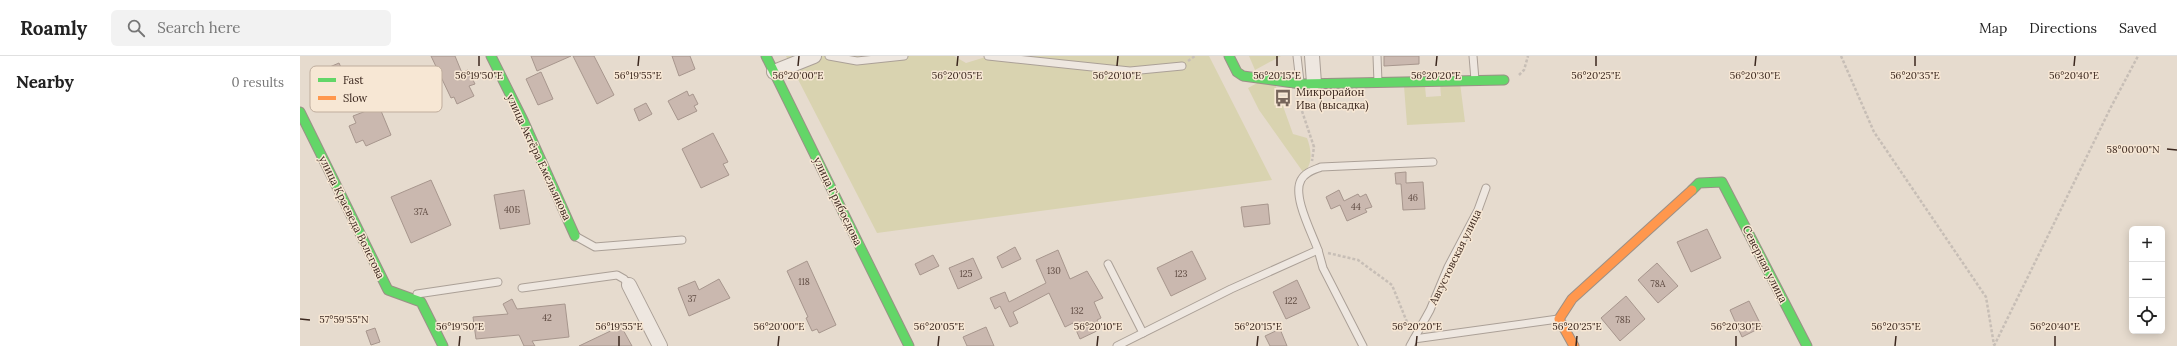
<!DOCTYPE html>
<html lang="en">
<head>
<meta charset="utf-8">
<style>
	:root { --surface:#fff; --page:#f2f2f2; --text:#222; --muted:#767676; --line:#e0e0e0 }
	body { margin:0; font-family:Lora,serif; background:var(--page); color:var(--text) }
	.controls { position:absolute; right:12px; bottom:12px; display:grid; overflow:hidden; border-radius:6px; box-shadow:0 2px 10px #0003 }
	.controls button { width:36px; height:36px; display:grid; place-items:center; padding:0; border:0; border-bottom:1px solid var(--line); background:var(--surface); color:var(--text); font:20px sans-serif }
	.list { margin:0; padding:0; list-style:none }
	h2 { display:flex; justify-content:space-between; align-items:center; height:52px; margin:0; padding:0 16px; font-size:17px }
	h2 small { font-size:13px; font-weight:400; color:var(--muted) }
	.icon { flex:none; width:22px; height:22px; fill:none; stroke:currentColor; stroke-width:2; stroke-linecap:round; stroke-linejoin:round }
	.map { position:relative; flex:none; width:1877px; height:290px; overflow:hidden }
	header { display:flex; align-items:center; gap:24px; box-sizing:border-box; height:56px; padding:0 20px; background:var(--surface); border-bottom:1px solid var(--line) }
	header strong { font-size:19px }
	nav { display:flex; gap:22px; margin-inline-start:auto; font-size:14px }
	.search { width:280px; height:36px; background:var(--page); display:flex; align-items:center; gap:10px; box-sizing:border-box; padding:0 14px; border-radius:6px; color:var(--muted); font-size:15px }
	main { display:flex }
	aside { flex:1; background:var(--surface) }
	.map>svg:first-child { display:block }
</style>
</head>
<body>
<header>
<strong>Roamly</strong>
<div class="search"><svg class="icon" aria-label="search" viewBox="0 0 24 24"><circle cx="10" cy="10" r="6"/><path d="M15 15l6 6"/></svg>Search here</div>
<nav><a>Map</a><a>Directions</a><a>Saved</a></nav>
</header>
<main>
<aside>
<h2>Nearby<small>0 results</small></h2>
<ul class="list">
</ul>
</aside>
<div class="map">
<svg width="1877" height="290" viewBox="0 0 1877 290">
	<rect width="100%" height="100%" fill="#e6dbce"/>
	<g fill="#d9d3b0">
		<polygon points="486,0 654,0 666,7 689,0 909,0 972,124 577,177"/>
		<polygon points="949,0 981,0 955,14"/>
		<path d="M961 25 975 28 993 78 1007 82C1011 92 1014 110 1003 116L959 54 948 32Z"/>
		<polygon points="1160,27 1165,66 1107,69 1104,30 1125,30 1126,41 1141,40 1140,28"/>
	</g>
	<g fill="#cab8af" stroke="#a7968d">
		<polygon points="131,0 155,0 162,17 168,14 175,28 169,30 174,40 157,48 154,41 151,42"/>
		<polygon points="231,0 271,0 237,15"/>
		<polygon points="273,0 294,0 314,39 297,48"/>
		<polygon points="372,0 390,0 395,13 379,20"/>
		<polygon points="1084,0 1119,0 1119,8 1084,10"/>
		<polygon points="39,7 48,27 26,36 18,16"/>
		<polygon points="241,16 253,43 238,49 226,23"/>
		<polygon points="387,35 389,40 393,38 398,48 394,50 397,55 378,64 368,45"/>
		<polygon points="346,47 352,58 339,65 334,53"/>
		<polygon points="79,50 91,79 66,90 63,84 56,87 49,70 56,67 53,60"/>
		<polygon points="413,77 428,106 423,108 429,119 401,132 382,93"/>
		<polygon points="1106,116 1106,127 1123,126 1125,153 1103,154 1101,128 1096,128 1095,117"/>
		<polygon points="131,124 151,169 111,187 91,141"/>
		<polygon points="224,134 230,168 200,173 194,139"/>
		<polygon points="1039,134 1044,145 1058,138 1060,141 1066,138 1072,151 1065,153 1067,156 1047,165 1040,149 1031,153 1026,141"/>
		<polygon points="968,148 970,168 944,171 941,151"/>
		<polygon points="1407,173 1421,202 1391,216 1377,186"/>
		<polygon points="715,191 721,203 702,212 697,201"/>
		<polygon points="758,194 770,223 787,215 803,242 794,246 801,262 797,264 801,273 780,283 773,267 765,271 749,237 713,256 718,267 710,271 700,250 695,253 690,242 705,236 709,246 746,227 736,204"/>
		<polygon points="892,195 906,223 871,240 857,212"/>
		<polygon points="633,199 639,210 620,219 615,208"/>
		<polygon points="673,202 682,222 658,233 649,212"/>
		<polygon points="507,205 536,269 519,277 517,273 512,275 506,262 508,261 487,215"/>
		<polygon points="1357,207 1378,230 1358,247 1338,224"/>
		<polygon points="419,223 430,242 389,260 378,232 395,225 399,234"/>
		<polygon points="997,224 1010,252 986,263 973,236"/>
		<polygon points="1326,240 1345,263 1320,285 1301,262"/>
		<polygon points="212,243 217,253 265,248 269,281 232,285 235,290 224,290 219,279 176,283 173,261 208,258 203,248"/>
		<polygon points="1449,245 1462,271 1442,281 1430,254"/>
		<polygon points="321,270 332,290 279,290"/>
		<polygon points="686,271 694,290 667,290 663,281"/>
		<polygon points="75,272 80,286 71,289 66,275"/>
		<polygon points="980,273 987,290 970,290 965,280"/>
	</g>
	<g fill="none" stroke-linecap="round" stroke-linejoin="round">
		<g stroke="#aba097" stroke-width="9">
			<g id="lane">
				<polyline points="529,0 557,5 604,0"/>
				<polyline points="688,0 830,15 882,10"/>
				<polyline points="997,0 1000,26"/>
				<polyline points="1077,0 1078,26"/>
				<polyline points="1173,0 1175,24"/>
				<polyline points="277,181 295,191 382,184"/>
				<polyline points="1018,194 1023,212 1063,290"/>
				<polyline points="808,208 843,277"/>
				<polyline points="222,232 317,219 324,223 329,229"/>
				<polyline points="117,238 198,226"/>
				<polyline points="1114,283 1258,263"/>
				<path d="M817 290 931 233 1018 194C1012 177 992 140 1001 124 1005 116 1014 114 1021 111L1133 106"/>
				<polyline points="1110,290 1130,254 1148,211 1178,154 1186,132"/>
			</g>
		</g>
		<g stroke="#aba097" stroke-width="16">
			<g id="street">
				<polyline points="1012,0 1014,27"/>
				<polyline points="474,16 514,0"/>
				<polyline points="329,229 360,290"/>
			</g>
		</g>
		<g stroke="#9b9087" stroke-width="11">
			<g id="fast">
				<polyline points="191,0 223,64 275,180"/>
				<polyline points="466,0 609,290"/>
				<polyline points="929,0 937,16 943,20 1001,28 1204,24"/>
				<polyline points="0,56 88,234 121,246 143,290"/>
				<polyline points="1392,134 1399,127 1422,126 1507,290"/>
			</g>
		</g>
		<g stroke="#9b9087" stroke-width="11">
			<polyline id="slow" points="1274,290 1259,263 1272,243 1392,134"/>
		</g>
		<g stroke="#c7beb6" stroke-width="2.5" stroke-dasharray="3 2" stroke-linecap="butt">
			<polyline points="1541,0 1574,76 1686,241 1694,289"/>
			<polyline points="888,5 895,0"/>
			<polyline points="1219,19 1224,14 1228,0"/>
			<polyline points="1002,55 1014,91 1012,105"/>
			<polyline points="1028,197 1058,204 1092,229 1109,271"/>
			<polyline points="1694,290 1811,51 1838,0"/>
		</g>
		<use href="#lane" stroke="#eee7e0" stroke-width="7"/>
		<use href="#street" stroke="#eee7e0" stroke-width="14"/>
		<use href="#fast" stroke="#63d668" stroke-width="9"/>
		<use href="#slow" stroke="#ff974d" stroke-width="9"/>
	</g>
	<path fill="none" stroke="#3b271e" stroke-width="1.5" d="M179 10V0M338 10 339 0M498 10 499 0M657 10 658 0M817 10 818 0M977 10V0M1136 10 1137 0M1296 10V0M1455 10 1456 0M1615 10V0M1774 10 1775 0M1867 93 1877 94M0 263 10 264M159 290 160 280M319 290V280M478 290 479 280M638 290 639 280M797 290 798 280M957 290 958 280M1116 290 1117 280M1276 290 1277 280M1436 290V280M1595 290 1596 280M1755 290V280"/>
	<defs>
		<g id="bus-bare" transform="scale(1.38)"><path d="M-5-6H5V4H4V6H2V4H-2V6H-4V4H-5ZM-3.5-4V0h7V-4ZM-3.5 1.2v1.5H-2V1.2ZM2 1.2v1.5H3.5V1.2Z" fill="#77665c" stroke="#f7e7d4" stroke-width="2.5" paint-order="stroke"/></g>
	</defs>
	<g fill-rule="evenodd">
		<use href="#bus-bare" x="983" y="42"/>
	</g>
	<g text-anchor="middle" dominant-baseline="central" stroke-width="3" stroke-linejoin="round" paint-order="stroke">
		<g font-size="9" fill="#5f4b42">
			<text x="1113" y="141">46</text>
			<text x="1056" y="150">44</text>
			<text x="212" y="153">40Б</text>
			<text x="121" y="155">37А</text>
			<text x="754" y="214">130</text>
			<text x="666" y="217">125</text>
			<text x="881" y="217">123</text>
			<text x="504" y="225">118</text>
			<text x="1358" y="227">78А</text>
			<text x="392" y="242">37</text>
			<text x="991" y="244">122</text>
			<text x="777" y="254">132</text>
			<text x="247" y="261">42</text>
			<text x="1323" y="263">78Б</text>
		</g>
		<g font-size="11" fill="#3b271e" stroke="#f7e7d4" text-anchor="start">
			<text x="996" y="36">Микрорайон<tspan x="996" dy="13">Ива (высадка)</tspan></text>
		</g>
		<g font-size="11" fill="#3b271e" stroke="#f7e7d4">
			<text transform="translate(239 101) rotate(65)">улица Актёра Емельянова</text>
			<text transform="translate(538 145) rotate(64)">улица Грибоедова</text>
			<text transform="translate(52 161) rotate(64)">улица Краеведа Волегова</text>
			<text transform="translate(1155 201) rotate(-64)">Августовская улица</text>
			<text transform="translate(1465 208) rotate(63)">Северная улица</text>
		</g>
	</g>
	<rect x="10" y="10" width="132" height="46" rx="6" fill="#f7e7d4" stroke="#bfad9d" stroke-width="1"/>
	<rect x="18" y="22" width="18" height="4" fill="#63d668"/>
	<rect x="18" y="40" width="18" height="4" fill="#ff974d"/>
	<g font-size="11" fill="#3b271e">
		<text x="43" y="28">Fast</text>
		<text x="43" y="46">Slow</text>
	</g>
	<g font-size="10" text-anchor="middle" fill="#3b271e" stroke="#f7e7d4" stroke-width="3" stroke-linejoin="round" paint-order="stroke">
		<text x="179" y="23">56°19'50"E</text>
		<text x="338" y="23">56°19'55"E</text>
		<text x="498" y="23">56°20'00"E</text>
		<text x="657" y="23">56°20'05"E</text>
		<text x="817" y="23">56°20'10"E</text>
		<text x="977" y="23">56°20'15"E</text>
		<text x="1136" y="23">56°20'20"E</text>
		<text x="1296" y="23">56°20'25"E</text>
		<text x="1455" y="23">56°20'30"E</text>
		<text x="1615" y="23">56°20'35"E</text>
		<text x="1774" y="23">56°20'40"E</text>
		<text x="1833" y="97">58°00'00"N</text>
		<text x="44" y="267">57°59'55"N</text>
		<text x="160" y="274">56°19'50"E</text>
		<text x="319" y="274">56°19'55"E</text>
		<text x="479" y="274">56°20'00"E</text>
		<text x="639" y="274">56°20'05"E</text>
		<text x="798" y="274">56°20'10"E</text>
		<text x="958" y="274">56°20'15"E</text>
		<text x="1117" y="274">56°20'20"E</text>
		<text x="1277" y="274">56°20'25"E</text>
		<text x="1436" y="274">56°20'30"E</text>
		<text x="1596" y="274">56°20'35"E</text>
		<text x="1755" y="274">56°20'40"E</text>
	</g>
</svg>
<div class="controls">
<button>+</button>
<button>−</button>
<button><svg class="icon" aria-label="locate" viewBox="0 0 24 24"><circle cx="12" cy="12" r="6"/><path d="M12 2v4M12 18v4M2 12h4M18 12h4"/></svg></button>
</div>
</div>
</main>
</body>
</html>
